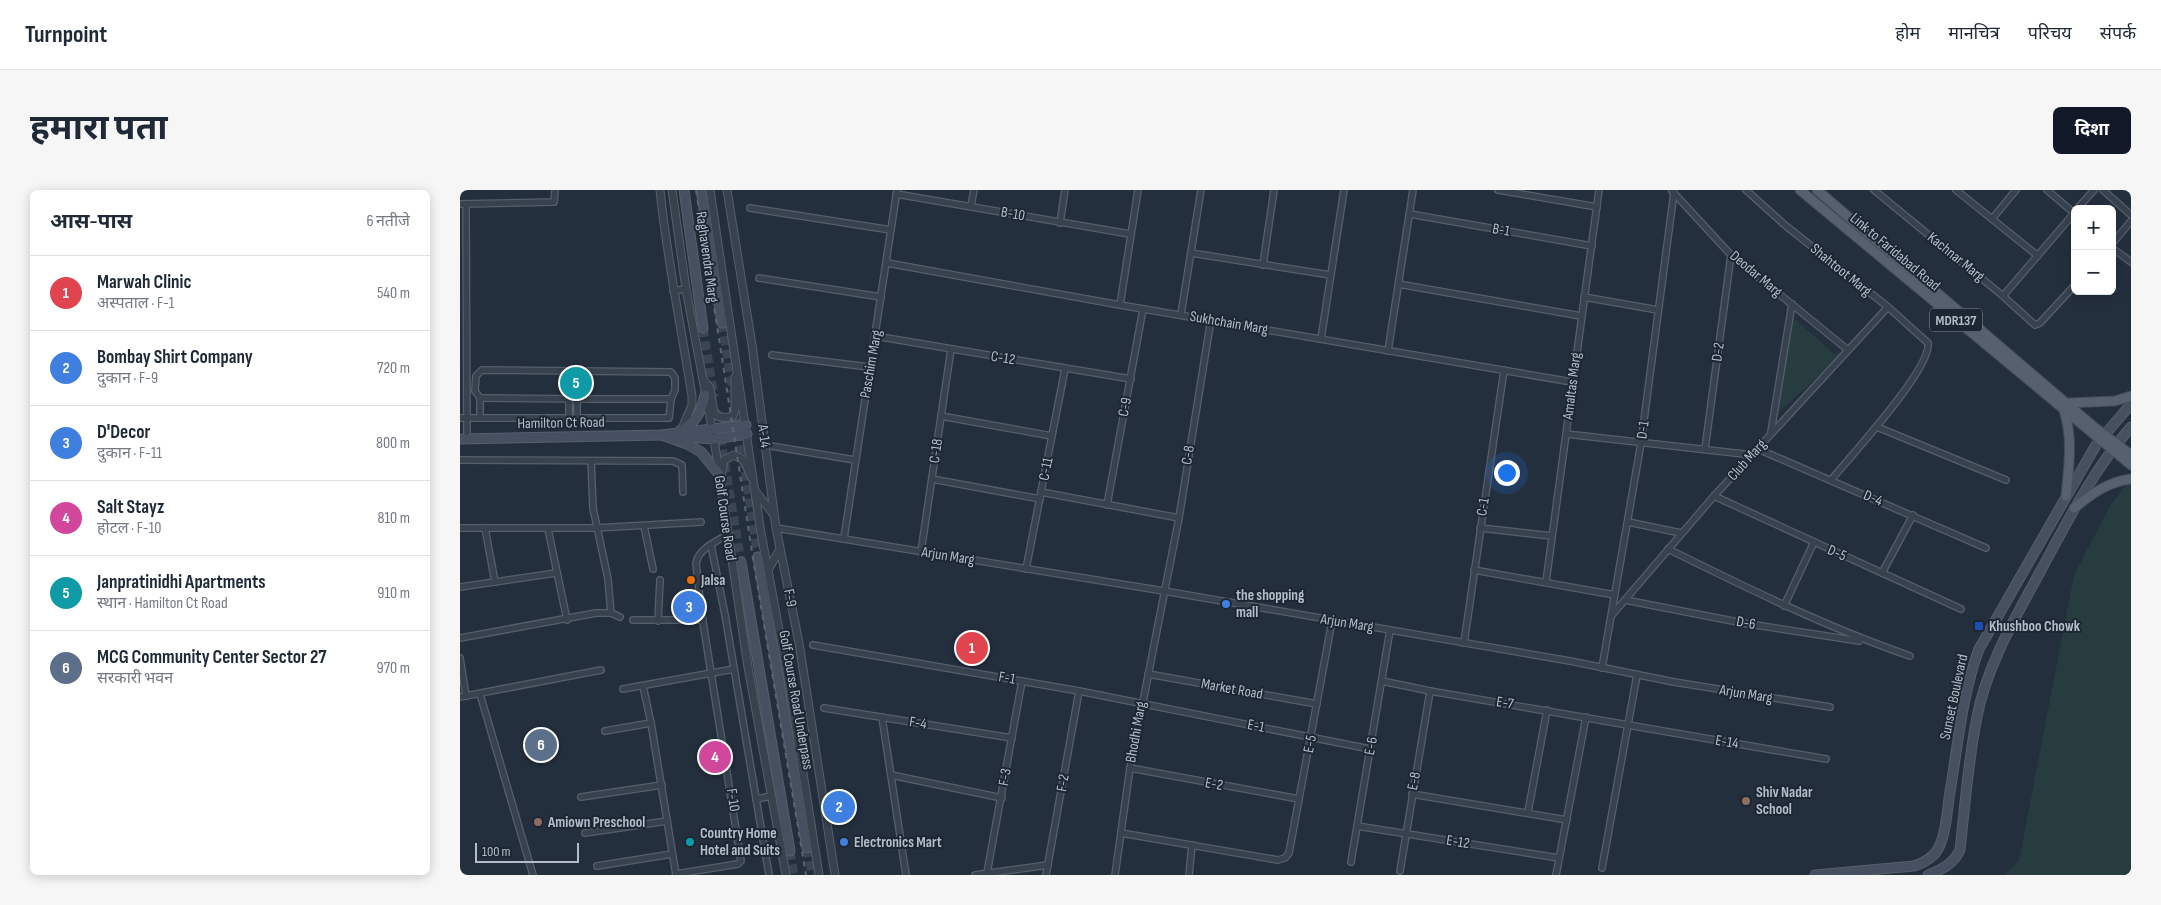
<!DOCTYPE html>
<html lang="hi">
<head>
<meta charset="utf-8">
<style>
	:root { --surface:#fff; --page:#f6f6f7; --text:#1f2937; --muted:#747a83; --line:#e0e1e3; --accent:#111827 }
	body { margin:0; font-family:"Sofia Sans Condensed","Noto Sans Devanagari",sans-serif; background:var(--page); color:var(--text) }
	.controls { position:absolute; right:15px; top:15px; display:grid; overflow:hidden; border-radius:8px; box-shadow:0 2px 12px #0003 }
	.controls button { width:45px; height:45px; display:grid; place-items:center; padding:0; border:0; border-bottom:1px solid var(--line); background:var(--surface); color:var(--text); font:25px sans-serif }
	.scale { position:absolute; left:15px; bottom:12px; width:104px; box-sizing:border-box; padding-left:5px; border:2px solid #b4bcc9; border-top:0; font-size:14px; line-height:18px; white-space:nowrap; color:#b4bcc9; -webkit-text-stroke:4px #1d2633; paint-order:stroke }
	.you { position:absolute; left:1046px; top:282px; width:18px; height:18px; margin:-12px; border:4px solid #fff; border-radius:50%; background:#1a73e8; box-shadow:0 0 0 8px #1a73e833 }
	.badge { display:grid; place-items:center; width:32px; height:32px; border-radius:50%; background:var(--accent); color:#fff; font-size:16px; font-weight:700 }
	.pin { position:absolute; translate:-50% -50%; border:2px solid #fff; box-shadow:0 1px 5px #0006 }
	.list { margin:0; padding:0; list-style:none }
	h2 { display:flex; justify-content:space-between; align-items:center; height:65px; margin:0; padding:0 20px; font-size:21px }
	h2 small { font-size:16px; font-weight:400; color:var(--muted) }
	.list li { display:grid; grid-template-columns:32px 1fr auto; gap:15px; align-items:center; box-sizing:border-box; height:75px; padding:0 20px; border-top:1px solid var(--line) }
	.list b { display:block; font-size:19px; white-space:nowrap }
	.list p { margin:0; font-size:16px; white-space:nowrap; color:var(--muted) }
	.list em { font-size:16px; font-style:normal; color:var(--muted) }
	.map { position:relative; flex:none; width:1671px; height:685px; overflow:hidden; border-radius:8px }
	header { display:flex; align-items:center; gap:30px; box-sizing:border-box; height:70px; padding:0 25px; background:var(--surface); border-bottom:1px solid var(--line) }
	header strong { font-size:24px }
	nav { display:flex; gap:28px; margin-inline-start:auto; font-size:18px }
	.intro { display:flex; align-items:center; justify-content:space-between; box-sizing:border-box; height:120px; padding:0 30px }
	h1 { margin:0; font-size:35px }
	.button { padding:12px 22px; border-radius:8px; background:var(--accent); color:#fff; font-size:18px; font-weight:700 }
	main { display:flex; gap:30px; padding:0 30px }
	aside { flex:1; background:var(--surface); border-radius:8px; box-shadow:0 2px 12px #0003 }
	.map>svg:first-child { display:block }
</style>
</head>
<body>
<header>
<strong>Turnpoint</strong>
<nav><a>होम</a><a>मानचित्र</a><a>परिचय</a><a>संपर्क</a></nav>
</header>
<div class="intro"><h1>हमारा पता</h1><a class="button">दिशा</a></div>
<main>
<aside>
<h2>आस-पास<small>6 नतीजे</small></h2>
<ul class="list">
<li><span class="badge" style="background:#e0444e">1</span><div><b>Marwah Clinic</b><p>अस्पताल · F-1</p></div><em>540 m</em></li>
<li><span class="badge" style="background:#3f7fe0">2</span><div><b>Bombay Shirt Company</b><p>दुकान · F-9</p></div><em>720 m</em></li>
<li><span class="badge" style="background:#3f7fe0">3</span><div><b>D'Decor</b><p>दुकान · F-11</p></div><em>800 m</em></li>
<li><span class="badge" style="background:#d1479c">4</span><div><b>Salt Stayz</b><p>होटल · F-10</p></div><em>810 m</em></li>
<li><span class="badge" style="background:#0f9aa8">5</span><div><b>Janpratinidhi Apartments</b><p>स्थान · Hamilton Ct Road</p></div><em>910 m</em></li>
<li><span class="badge" style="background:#5c6f8a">6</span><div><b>MCG Community Center Sector 27</b><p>सरकारी भवन</p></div><em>970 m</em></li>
</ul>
</aside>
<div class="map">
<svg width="1671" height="685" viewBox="0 0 1671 685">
	<rect width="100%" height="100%" fill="#242f3e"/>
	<g fill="#263c3f">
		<polygon points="1334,128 1374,164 1388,160 1314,226"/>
		<polygon points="1671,288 1671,685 1544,685 1559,671 1614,385 1650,316"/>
	</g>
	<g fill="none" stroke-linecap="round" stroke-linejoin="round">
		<g stroke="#3a4453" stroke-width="9" stroke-dasharray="9 4.5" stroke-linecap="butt">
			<polyline points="262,133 273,202"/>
			<polyline points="243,138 254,207"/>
			<polyline points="275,215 298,367"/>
			<polyline points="256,220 281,372"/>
			<polyline points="347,658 352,685"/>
			<polyline points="330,661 334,685"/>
		</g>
		<g stroke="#565f6c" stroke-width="8">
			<g id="minor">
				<polyline points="1038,0 1137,17"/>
				<path d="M1286 0 1326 36 1428 117 1468 153C1472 178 1390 267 1371 290"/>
				<polyline points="1414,0 1543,106 1575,135 1580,133 1615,95"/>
				<polyline points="1496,0 1578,66"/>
				<polyline points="1587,0 1614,23"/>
				<polyline points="1643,0 1671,25"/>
				<polyline points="1212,1 1271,65 1388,160"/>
				<polyline points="436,4 670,44"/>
				<polyline points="0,14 94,12 95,0"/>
				<polyline points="6,14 7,249"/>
				<polyline points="511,16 514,0"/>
				<polyline points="290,18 431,40"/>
				<polyline points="1617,19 1634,0"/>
				<polyline points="950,24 1132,56"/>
				<polyline points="1532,29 1556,0"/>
				<polyline points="600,33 605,0"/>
				<polyline points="1652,54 1671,31"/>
				<polyline points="1652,58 1671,72"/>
				<polyline points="731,63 870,85"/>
				<polyline points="427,73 660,115 1112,192"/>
				<polyline points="803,75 814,0"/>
				<polyline points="299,88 421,107"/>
				<polyline points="938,94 1121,126"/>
				<polyline points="213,101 226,99"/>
				<polyline points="1543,106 1615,22"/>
				<polyline points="1124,107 1198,120"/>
				<polyline points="660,115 678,0"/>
				<polyline points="721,124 741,0"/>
				<polyline points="415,146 671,189"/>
				<polyline points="861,149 884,0"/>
				<polyline points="928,161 953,0"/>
				<polyline points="312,165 409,177"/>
				<polyline points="20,208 117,209 117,228"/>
				<polyline points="109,209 109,228"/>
				<polyline points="117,209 211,209"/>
				<polyline points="481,226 592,246"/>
				<polyline points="0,228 209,228 211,209 215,200 215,188 211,182 22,180 16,186 15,201 20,208 20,228"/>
				<polyline points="1417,237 1546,290"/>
				<polyline points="1311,242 1332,114"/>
				<polyline points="1106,244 1293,265"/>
				<polyline points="311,256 395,270"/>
				<polyline points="1245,259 1271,65"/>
				<polyline points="1298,259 1526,358"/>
				<polyline points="0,270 213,271 222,275 223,302"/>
				<polyline points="131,271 133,318 148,389 151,423"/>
				<polyline points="472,289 580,309"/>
				<polyline points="581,302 719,328"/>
				<polyline points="1254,306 1501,419"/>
				<polyline points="647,315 683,119"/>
				<polyline points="1168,332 1221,343"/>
				<polyline points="184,336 193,379"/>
				<polyline points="0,338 136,338 241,332"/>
				<polyline points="25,338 35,392"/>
				<polyline points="316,338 704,401 1110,471 1214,492 1370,517"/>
				<polyline points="1020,338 1092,346"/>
				<polyline points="88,339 107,430"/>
				<polyline points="384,348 437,0"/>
				<polyline points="251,355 265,425 309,685"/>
				<path d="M1208 359C1287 398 1366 437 1450 466"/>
				<polyline points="461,362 491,159"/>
				<polyline points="566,379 605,179"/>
				<polyline points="1014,380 1155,405"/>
				<polyline points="1422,383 1453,325"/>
				<polyline points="1086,392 1139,0"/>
				<polyline points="0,397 96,383"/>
				<polyline points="1165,410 1283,433 1399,451"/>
				<polyline points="1324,416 1354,352"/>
				<polyline points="1152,425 1254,306 1428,117"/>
				<polyline points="173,430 243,430"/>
				<polyline points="198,431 200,390"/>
				<polyline points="0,448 136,423 151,423 160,427"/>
				<polyline points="1004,453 1044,180"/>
				<polyline points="353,455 619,501 910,559"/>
				<polyline points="0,468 6,506"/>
				<polyline points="1142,478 1181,253 1214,2"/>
				<polyline points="688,484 857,514"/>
				<polyline points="922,491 970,501 1366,569"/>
				<polyline points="183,496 191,533 216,685"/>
				<polyline points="163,499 274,479"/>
				<polyline points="20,504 73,685"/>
				<polyline points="0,507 141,480"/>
				<polyline points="364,518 552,548"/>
				<polyline points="422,527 446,685"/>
				<polyline points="145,541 191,533"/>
				<polyline points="670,578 839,609"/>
				<polyline points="431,585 542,608"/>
				<polyline points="952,604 1107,630"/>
				<polyline points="121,607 202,595"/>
				<polyline points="296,609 312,606"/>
				<polyline points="1068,622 1087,520"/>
				<polyline points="897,636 1099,668"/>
				<polyline points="125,643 207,631"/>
				<polyline points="661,643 818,670 825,668 829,663 872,431"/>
				<polyline points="891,672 930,440"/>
				<polyline points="137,676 212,664"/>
				<polyline points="1142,678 1177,485"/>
				<polyline points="940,681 970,501"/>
				<polyline points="527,683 562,491"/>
				<path d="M216 684 278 674 281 671 242 426 236 374C238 359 255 352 267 345"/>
				<polyline points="515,685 588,675"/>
				<polyline points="586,685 619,501"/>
				<polyline points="655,685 670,578 719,328 751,129"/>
				<polyline points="729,685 732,655"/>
				<polyline points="1096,685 1126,527"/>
			</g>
		</g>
		<g stroke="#565f6c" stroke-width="9">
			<g id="tertiary">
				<path d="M200 0C207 69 221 137 232 206V215L221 241"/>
				<polyline points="212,0 226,99 254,249 288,477 326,685"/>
				<polyline points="250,0 301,343 328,488 359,685"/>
				<polyline points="267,0 292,155 316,338 339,453 375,685"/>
				<path d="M243 189 250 198 254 223C259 229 266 228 273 226L275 220V187"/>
				<polyline points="262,283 264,270 274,265 284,270 291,287"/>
				<polyline points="296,302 314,325"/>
				<polyline points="308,380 320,359"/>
			</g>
		</g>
		<g stroke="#565f6c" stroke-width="11">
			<g id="secondary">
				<polyline points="224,0 243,138"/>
				<polyline points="241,0 262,133"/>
				<path d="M219 241C236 234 241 222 245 205"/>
				<polyline points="202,245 227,254 241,262 259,284"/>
				<polyline points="227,247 254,249 287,244"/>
				<polyline points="0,249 202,245 286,235"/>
				<polyline points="298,367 347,658"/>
				<polyline points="281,372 330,661"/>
				<path d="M1355 685 1454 676C1464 673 1476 666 1480 655 1487 639 1487 619 1490 602 1498 554 1502 505 1519 459L1636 255 1671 214"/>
				<path d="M1468 685C1483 679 1493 674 1500 660 1505 616 1508 571 1517 527 1527 475 1555 428 1580 382 1607 332 1633 280 1671 237"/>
			</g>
		</g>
		<g stroke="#414a57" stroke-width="11">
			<g id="primary">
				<polyline points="1340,0 1671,275"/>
				<polyline points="1357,0 1634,237 1671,265"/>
				<path d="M1606 306C1609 276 1613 249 1604 220L1609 213 1655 211 1671 206"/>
				<path d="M1614 318C1632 304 1647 292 1671 289"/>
			</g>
		</g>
		<use href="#minor" stroke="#38414e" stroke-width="5.5"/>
		<use href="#tertiary" stroke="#38414e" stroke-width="7"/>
		<use href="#secondary" stroke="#465061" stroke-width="9"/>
		<use href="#primary" stroke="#56606e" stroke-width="9"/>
		<polyline stroke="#5a6575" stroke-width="2" stroke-dasharray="5 5" stroke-linecap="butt" points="236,0 294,375 346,685"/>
	</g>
	<circle fill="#e8710a" stroke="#1d2633" stroke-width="2" cx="231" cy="390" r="5"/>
	<g fill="#3f7fe0" stroke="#1d2633" stroke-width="2">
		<circle cx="766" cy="414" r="5"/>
		<circle cx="384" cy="652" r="5"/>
	</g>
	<rect fill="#1a4fb4" stroke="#1d2633" stroke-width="2" x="1514" y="431" width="10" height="10" rx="2.5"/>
	<g fill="#8d6e63" stroke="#1d2633" stroke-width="2">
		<circle cx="1286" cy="611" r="5"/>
		<circle cx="78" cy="632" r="5"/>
	</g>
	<circle fill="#0f9aa8" stroke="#1d2633" stroke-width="2" cx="230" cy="652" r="5"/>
	<g text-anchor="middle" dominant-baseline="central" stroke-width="4" stroke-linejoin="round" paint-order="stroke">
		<rect fill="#1d2633" stroke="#878f9c" stroke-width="1" x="1470" y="118.5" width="52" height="23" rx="4"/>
		<g font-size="14" font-weight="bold" fill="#b4bcc9">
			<text x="1496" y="130">MDR137</text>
		</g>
		<g font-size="15" fill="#b4bcc9" stroke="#1d2633">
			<text transform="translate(553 24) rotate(10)">B-10</text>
			<text transform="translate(1041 40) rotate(10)">B-1</text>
			<text transform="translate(1435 62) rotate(40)">Link to Faridabad Road</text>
			<text transform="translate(247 67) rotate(82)">Raghavendra Marg</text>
			<text transform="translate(1496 67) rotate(39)">Kachnar Marg</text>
			<text transform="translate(1381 80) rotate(39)">Shahtoot Marg</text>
			<text transform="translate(1296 84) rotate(40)">Deodar Marg</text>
			<text transform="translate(769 133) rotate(10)">Sukhchain Marg</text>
			<text transform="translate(1258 162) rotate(-82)">D-2</text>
			<text transform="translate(543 168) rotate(9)">C-12</text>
			<text transform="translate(411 174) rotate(-80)">Paschim Marg</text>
			<text transform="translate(1112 196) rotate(-83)">Amaltas Marg</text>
			<text transform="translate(665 217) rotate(-79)">C-9</text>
			<text transform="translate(101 233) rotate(-1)">Hamilton Ct Road</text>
			<text transform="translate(1183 240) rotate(-82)">D-1</text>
			<text transform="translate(304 246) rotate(82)">A-14</text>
			<text transform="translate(476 261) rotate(-82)">C-18</text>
			<text transform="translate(728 265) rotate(-81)">C-8</text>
			<text transform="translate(1287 270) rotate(-48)">Club Marg</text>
			<text transform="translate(586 279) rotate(-79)">C-11</text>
			<text transform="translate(1413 308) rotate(23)">D-4</text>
			<text transform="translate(1023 317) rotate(-81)">C-1</text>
			<text transform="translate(265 328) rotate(82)">Golf Course Road</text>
			<text transform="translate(1377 363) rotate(24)">D-5</text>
			<text transform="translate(488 366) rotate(9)">Arjun Marg</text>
			<text transform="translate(330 408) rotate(79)">F-9</text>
			<text transform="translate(887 433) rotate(9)">Arjun Marg</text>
			<text transform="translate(1286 433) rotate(10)">D-6</text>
			<text transform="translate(547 488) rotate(10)">F-1</text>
			<text transform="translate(772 499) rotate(10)">Market Road</text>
			<text transform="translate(1286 504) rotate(9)">Arjun Marg</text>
			<text transform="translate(1494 507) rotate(-78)">Sunset Boulevard</text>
			<text transform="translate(336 510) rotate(80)">Golf Course Road Underpass</text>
			<text transform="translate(1045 513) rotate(9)">E-7</text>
			<text transform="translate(458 533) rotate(9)">F-4</text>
			<text transform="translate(796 536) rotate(11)">E-1</text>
			<text transform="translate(676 542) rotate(-80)">Bhodhi Marg</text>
			<text transform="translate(1267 552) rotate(10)">E-14</text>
			<text transform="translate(850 554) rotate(-79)">E-5</text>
			<text transform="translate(911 556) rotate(-80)">E-6</text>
			<text transform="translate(545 587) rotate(-80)">F-3</text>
			<text transform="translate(954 591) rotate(-80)">E-8</text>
			<text transform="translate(603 593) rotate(-80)">F-2</text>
			<text transform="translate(754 594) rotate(10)">E-2</text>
			<text transform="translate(273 610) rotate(81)">F-10</text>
			<text transform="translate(998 652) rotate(9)">E-12</text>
		</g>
		<g font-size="15" font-weight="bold" fill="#b4bcc9" stroke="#1d2633" text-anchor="start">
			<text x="241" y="390">Jalsa</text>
			<text x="776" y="405">the shopping<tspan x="776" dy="17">mall</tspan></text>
			<text x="1529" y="436">Khushboo Chowk</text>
			<text x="1296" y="602">Shiv Nadar<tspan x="1296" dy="17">School</tspan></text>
			<text x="88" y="632">Amiown Preschool</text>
			<text x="240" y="643">Country Home<tspan x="240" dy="17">Hotel and Suits</tspan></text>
			<text x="394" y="652">Electronics Mart</text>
		</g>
	</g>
</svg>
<div class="controls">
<button>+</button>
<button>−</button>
</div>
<div class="scale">100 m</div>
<div class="you"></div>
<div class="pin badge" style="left:512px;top:458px;background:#e0444e">1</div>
<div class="pin badge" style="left:379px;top:617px;background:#3f7fe0">2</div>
<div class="pin badge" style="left:229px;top:417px;background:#3f7fe0">3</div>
<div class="pin badge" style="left:255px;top:567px;background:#d1479c">4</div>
<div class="pin badge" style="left:116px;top:193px;background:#0f9aa8">5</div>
<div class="pin badge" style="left:81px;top:555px;background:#5c6f8a">6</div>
</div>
</main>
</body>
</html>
